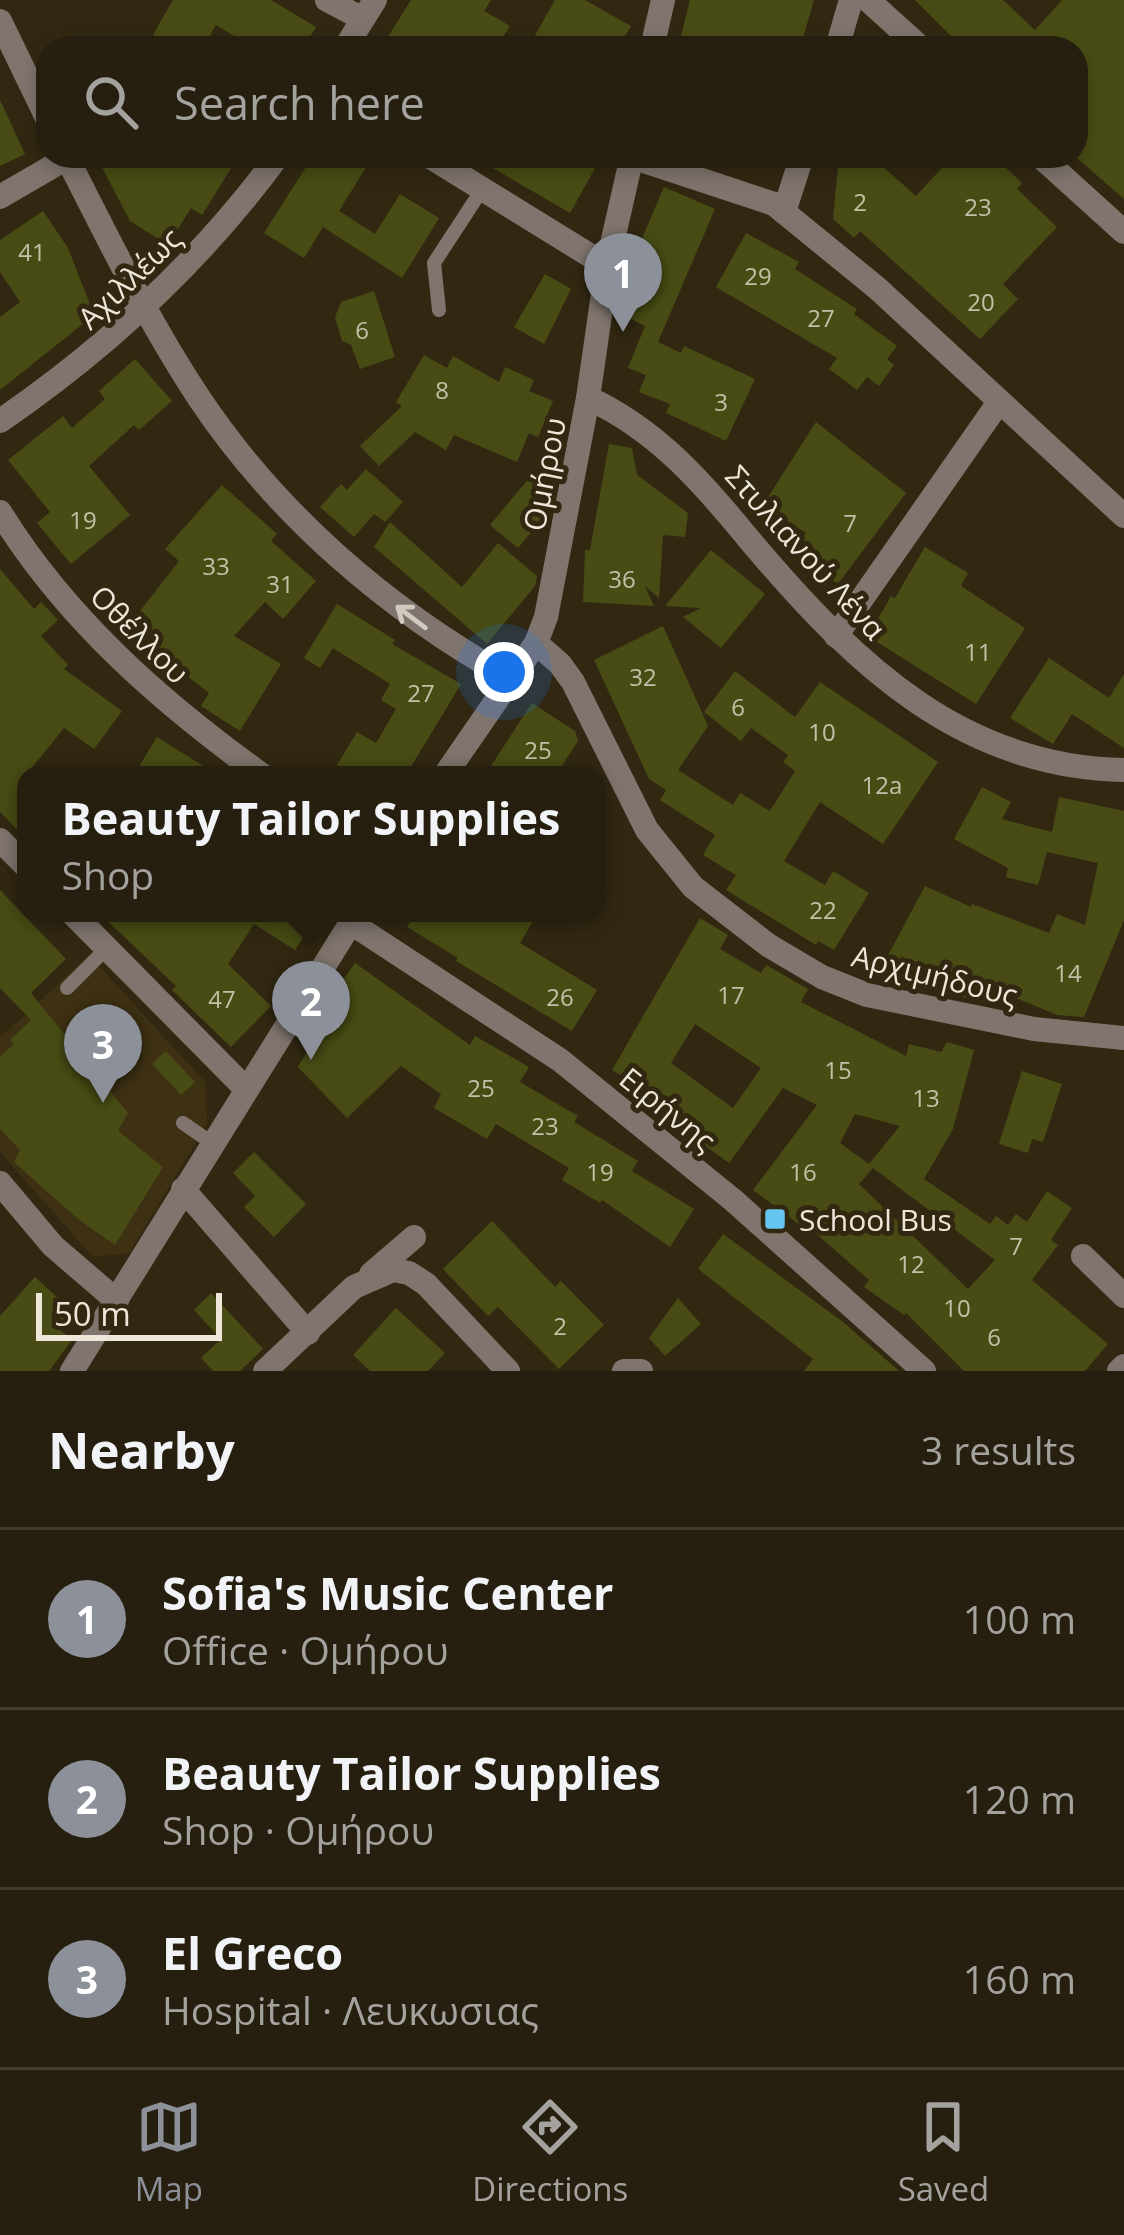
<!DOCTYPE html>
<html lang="en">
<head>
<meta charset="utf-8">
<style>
	:root { --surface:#261e0e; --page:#322b1c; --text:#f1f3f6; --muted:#a4a29e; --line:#423c2e; --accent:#8c9099 }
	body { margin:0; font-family:"Open Sans",sans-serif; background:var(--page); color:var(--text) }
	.scale { position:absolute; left:36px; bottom:30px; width:186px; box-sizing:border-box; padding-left:12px; border:6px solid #ede6d9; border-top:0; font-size:33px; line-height:42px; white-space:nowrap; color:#ede6d9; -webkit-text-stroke:9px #322812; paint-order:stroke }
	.you { position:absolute; left:504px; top:672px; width:42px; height:42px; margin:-30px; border:9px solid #fff; border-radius:50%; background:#1a73e8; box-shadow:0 0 0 18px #1a73e833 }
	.badge { display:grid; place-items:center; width:78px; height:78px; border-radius:50%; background:var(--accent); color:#fff; font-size:39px; font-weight:700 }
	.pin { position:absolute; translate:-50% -99px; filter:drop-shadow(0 3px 6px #0008) }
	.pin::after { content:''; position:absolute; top:63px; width:42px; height:36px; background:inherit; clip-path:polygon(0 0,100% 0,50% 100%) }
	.popup { position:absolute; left:17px; top:766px; width:588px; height:156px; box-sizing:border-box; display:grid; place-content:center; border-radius:24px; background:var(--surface); filter:drop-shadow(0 3px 9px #0005); font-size:39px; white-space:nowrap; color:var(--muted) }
	.popup b { font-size:45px; color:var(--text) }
	.popup::after { content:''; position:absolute; left:50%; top:100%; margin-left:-24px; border:24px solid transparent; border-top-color:var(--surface) }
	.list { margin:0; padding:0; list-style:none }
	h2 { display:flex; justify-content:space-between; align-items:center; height:156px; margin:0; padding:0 48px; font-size:51px }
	h2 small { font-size:39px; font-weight:400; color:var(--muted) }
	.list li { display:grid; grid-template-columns:78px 1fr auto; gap:36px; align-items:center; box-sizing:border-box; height:180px; padding:0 48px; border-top:3px solid var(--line) }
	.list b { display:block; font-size:45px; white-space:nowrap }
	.list p { margin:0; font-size:39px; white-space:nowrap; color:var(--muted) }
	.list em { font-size:39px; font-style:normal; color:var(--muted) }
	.icon { flex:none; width:66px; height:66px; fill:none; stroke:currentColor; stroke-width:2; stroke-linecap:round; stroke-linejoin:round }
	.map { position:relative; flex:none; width:1124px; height:1371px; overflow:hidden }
	.search { position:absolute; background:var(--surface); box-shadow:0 6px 18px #0003; left:36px; right:36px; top:36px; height:132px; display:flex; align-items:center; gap:30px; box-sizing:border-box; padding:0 42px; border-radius:36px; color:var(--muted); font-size:45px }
	.sheet { height:696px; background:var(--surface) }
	nav { display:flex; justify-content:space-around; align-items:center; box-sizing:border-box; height:168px; border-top:3px solid var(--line); background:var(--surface); font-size:33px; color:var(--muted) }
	nav a { display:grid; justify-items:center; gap:6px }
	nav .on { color:var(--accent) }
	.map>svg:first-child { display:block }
</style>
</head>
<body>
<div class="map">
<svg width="1124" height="1371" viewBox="0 0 1124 1371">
	<rect width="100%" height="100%" fill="#322812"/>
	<polygon fill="#3d3013" points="89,955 205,1082 207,1124 129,1253 93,1257 0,1152 0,1038"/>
	<g fill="#484c14" fill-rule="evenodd">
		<polygon points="173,0 271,0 316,27 303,48 254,48 216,25 203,48 175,48 153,35"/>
		<polygon points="411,0 491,0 484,11 510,26 496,48 471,48 452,36 444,48 381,48"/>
		<polygon points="555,0 585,0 631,26 618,48 528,48"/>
		<polygon points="690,0 814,0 800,48 678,48"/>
		<polygon points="915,0 1003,0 1035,30 1062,0 1124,0 1124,199 1076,157 1076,48 963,48"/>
		<polygon points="0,100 25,154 0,166"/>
		<polygon points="96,156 218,156 233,165 202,215 191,208 168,245 130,221"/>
		<polygon points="313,156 373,156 339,211 375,234 400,194 439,218 402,278 323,227 304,258 264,233"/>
		<polygon points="472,156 584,156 598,163 570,213"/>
		<polygon points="839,156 871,156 916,196 953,156 993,156 1022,183 1017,189 1057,227 1003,284 1018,299 980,339 860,231 854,238 833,219"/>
		<polygon points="664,187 715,209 658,342 681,353 684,346 755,379 726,441 666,413 670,404 639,392 646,375 628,368 645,326 622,315 645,270 631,264"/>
		<polygon points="43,211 68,248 94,315 0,390 0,317 20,302 0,272 0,240"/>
		<polygon points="746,233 799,262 795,269 857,309 854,314 897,346 887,359 894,365 879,386 867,377 857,390 829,369 837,358 716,287"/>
		<polygon points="545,274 571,289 544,344 514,327"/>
		<polygon points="374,291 395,357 360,369 351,345 342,341 335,317 341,302"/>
		<polygon points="424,355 447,368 453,356 499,382 505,367 534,380 529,391 553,401 538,437 529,433 517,462 454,435 446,450 415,432 379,466 360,446 402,406 396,402"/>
		<polygon points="135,359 172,401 139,430 134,425 89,466 130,515 71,564 37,523 50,512 8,460 63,416 72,428 105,399 99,391"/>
		<polygon points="816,422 906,493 838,584 793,550 806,533 763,505"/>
		<polygon points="609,444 632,448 637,475 688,513 685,537 663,535 659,598 645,586 654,606 583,602 585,550 590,550"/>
		<polygon points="366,469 403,502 385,522 374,514 354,537 320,507 341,484 347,490"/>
		<polygon points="531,476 553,494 550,510 518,548 490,525"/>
		<polygon points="222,485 277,534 271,541 316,581 283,619 265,602 234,636 281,664 240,731 201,706 209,693 150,647 155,640 143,631 151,620 140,611 179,561 165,549"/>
		<polygon points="390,522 462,587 498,543 537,576 535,586 487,644 374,547"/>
		<polygon points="925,547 968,573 961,586 1025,628 976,704 877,642 886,628 876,622 891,596 895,598"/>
		<polygon points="711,550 765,594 721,648 683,617 701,608 665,606"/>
		<polygon points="0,569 34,609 41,602 58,620 41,636 68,665 64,669 122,711 94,749 64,728 26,775 26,838 0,812"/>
		<polygon points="337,604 395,640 392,644 461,684 406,775 331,775 357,732 376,743 396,709 381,700 390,684 333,648 320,668 304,658"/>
		<polygon points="663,626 708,726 678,770 733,805 740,793 770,811 795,771 783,762 788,755 751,728 741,741 704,712 735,671 795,717 820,682 938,762 883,844 820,802 784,861 825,885 833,871 869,893 834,950 818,941 816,945 726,890 736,875 703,855 715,835 660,800 666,790 649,779 594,660"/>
		<polygon points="1049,658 1109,698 1124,674 1124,748 1072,714 1053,744 1010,718"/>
		<polygon points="532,703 575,731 578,741 556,775 485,775"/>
		<polygon points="157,737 218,775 134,775"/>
		<polygon points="982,787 1011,802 1002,819 1052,832 1059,797 1124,811 1124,920 1084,1017 1057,1015 1004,993 1000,1005 956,996 913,980 907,986 879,972 925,886 971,907 972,904 1049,933 1057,914 1085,925 1098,863 1047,852 1038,885 1006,877 1008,868 954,839"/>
		<polygon points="0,890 66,959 31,993 128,1113 118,1131 163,1167 115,1245 78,1219 14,1162 20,1150 0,1129 0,1057 14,1044 10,1040 31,1020 0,988"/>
		<polygon points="99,913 318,913 295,950 254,924 228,964 271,1006 231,1047 172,990 176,986"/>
		<polygon points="416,913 520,913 533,921 520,943 597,990 572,1031 456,961 458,958 407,927"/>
		<path d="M700 918 728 935 720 949 761 973 766 965 808 989 801 1002 906 1056 909 1044 941 1052 947 1042 974 1050 953 1129 924 1179 990 1224 996 1216 1008 1225 1016 1214 1027 1222 1047 1191 1072 1208 1051 1240 1058 1245 1032 1280 1108 1344 1085 1371H964L906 1313 904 1315 864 1287 869 1280 802 1221 800 1225 753 1190 817 1105 783 1088 729 1163 667 1118 674 1107 612 1070ZM695 1024 761 1068 733 1108 671 1063ZM855 1114 900 1126 869 1164 840 1143ZM873 1168 995 1260 968 1289 859 1184Z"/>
		<polygon points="355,963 470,1045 475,1036 529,1067 520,1082 578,1116 574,1122 638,1161 632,1171 694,1209 670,1247 602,1200 600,1203 562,1180 569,1168 496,1124 487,1139 434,1108 441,1094 401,1066 347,1118 298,1067 339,999 333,994"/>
		<polygon points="166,1051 195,1082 181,1095 152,1064"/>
		<polygon points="1022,1071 1062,1084 1043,1142 1032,1139 1028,1153 999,1144"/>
		<polygon points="254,1152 306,1204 274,1237 244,1207 255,1196 233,1173"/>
		<polygon points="492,1221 555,1287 561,1281 604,1325 559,1369 498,1307 488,1316 443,1269"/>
		<polygon points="723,1234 843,1322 899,1371 804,1371 813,1359 698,1269"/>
		<polygon points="35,1277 74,1313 59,1329 72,1340 49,1371 0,1371 0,1316"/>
		<polygon points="211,1293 263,1349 240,1371 213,1371 201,1358 221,1339 194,1310"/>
		<polygon points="678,1298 701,1324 665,1356 649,1338"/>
		<polygon points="396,1308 445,1353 428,1371 370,1371 353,1355"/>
	</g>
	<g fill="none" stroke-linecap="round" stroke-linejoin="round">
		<g stroke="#80756e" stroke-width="14">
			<polyline points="439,310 434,263 483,188"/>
			<polyline points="67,988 107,948"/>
			<polyline points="183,1123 212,1143"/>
		</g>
		<g stroke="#80756e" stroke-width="24">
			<polyline points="327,0 363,19"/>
			<polyline points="868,0 921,48"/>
			<polyline points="0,21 48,120"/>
			<polyline points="652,48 663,0"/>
			<polyline points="837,48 851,0"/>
			<path d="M66 156C108 238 148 321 199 398 278 516 388 610 511 679"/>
			<polyline points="429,156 607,266"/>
			<polyline points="1040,156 1124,232"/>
			<polyline points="632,157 774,204 877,288 1124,516"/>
			<polyline points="0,197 67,158"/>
			<polyline points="784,212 802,156"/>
			<path d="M588 398C662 432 707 489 758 550 857 666 963 767 1124 770"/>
			<path d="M0 512C66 619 161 702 262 775"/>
			<polyline points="836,636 999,402"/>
			<polyline points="536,643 560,664 573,682 647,830 693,887 768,945 822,977 867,995 1034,1029 1124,1038"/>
			<polyline points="445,775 536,643 546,617 588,398 607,266 632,156"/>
			<polyline points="0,840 26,866"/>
			<polyline points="72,913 246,1089"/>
			<polyline points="351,923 560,1060 733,1200 924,1371"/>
			<polyline points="0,1183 53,1246 117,1301"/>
			<polyline points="183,1189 308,1333"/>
			<polyline points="1083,1256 1124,1296"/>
			<polyline points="371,1274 414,1237"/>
			<polyline points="72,1371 357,913"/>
			<polyline points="265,1371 354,1287 393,1270 409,1273 426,1284 508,1371"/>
			<polyline points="624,1371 641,1371"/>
			<polyline points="1119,1371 1124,1366"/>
		</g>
		<g stroke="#80756e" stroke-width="24">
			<polyline points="345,48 375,0"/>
			<path d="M0 421C108 347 200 262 278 156"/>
		</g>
	</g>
	<defs><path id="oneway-shaft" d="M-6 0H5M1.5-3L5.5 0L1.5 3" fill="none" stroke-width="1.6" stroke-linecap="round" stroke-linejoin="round" transform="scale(3)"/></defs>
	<use stroke="#d2cabe" href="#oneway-shaft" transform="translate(411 617) rotate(-143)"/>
	<rect fill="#65c5ef" stroke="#322812" stroke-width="4.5" x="763" y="1207" width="24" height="24" rx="6"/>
	<g text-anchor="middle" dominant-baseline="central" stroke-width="10" stroke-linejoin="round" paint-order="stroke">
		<g font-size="24" fill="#c4c0a8">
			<text x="860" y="201">2</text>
			<text x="978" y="206">23</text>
			<text x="32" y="251">41</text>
			<text x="758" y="275">29</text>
			<text x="981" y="301">20</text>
			<text x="821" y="317">27</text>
			<text x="362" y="329">6</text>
			<text x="442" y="389">8</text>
			<text x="721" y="401">3</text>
			<text x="83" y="519">19</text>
			<text x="850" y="522">7</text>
			<text x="216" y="565">33</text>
			<text x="622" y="578">36</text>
			<text x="280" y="583">31</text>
			<text x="978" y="651">11</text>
			<text x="643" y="676">32</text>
			<text x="421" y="692">27</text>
			<text x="738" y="706">6</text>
			<text x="822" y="731">10</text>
			<text x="538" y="749">25</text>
			<text x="882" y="784">12a</text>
			<text x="823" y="909">22</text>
			<text x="1068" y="972">14</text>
			<text x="731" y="994">17</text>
			<text x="560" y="996">26</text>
			<text x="222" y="998">47</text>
			<text x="838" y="1069">15</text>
			<text x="481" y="1087">25</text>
			<text x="926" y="1097">13</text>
			<text x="545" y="1125">23</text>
			<text x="600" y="1171">19</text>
			<text x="803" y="1171">16</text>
			<text x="1016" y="1245">7</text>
			<text x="911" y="1263">12</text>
			<text x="957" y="1307">10</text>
			<text x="560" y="1325">2</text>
			<text x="994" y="1336">6</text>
		</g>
		<g font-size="30" fill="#ede6d9" stroke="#322812">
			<text transform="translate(129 278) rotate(-44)">Αχιλλέως</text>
			<text transform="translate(544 474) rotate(-79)">Ομήρου</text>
			<text transform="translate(806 552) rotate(48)">Στυλιανού Λένα</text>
			<text transform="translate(140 634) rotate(45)">Οθέλλου</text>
			<text transform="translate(935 975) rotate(14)">Αρχιμήδους</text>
			<text transform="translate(668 1109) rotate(39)">Ειρήνης</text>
		</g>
		<g font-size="30" fill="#ede6d9" stroke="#322812" text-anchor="start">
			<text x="799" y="1219">School Bus</text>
		</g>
	</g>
</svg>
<div class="scale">50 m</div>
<div class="you"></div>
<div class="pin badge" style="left:623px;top:332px">1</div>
<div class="pin badge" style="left:311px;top:1060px">2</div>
<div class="popup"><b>Beauty Tailor Supplies</b>Shop</div>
<div class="pin badge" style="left:103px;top:1103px">3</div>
<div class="search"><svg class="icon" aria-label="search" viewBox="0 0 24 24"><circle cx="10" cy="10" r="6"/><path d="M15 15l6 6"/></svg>Search here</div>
</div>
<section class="sheet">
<h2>Nearby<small>3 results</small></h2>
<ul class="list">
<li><span class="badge">1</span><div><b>Sofia's Music Center</b><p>Office · Ομήρου</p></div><em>100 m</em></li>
<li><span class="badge">2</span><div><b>Beauty Tailor Supplies</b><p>Shop · Ομήρου</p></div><em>120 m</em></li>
<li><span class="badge">3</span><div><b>El Greco</b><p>Hospital · Λευκωσιας</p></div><em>160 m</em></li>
</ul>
</section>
<nav>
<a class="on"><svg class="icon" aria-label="map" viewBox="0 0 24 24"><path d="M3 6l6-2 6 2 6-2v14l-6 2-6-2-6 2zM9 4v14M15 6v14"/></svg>Map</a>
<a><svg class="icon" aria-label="directions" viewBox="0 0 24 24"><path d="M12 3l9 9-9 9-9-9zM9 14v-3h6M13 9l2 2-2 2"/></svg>Directions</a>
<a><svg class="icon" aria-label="saved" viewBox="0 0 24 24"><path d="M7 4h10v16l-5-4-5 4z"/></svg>Saved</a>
</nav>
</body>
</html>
